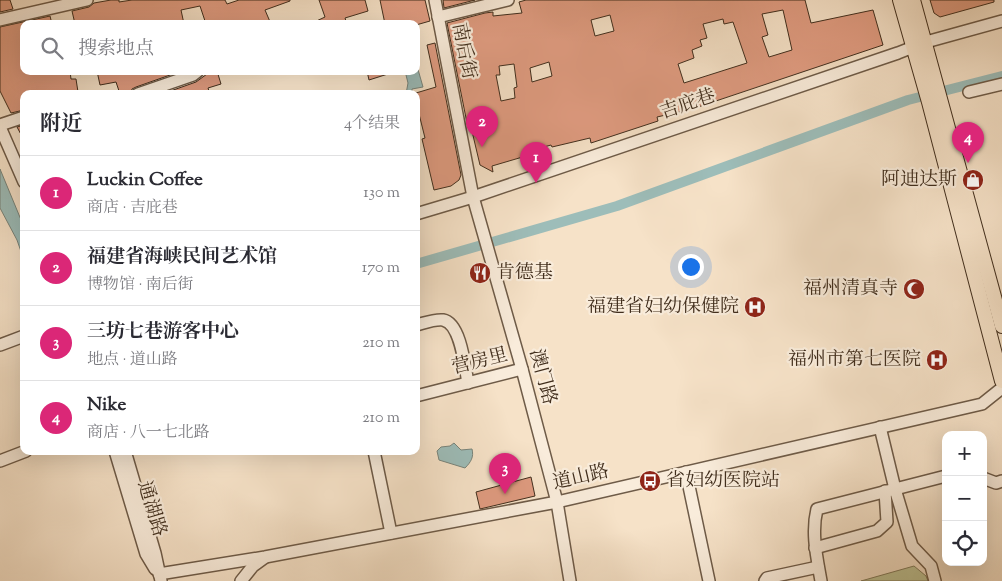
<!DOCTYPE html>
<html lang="zh">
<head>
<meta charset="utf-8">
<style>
	:root { --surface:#fff; --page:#f7f7f7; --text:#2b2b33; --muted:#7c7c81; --line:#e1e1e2; --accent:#db2777 }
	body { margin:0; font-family:"Sorts Mill Goudy","Noto Serif SC",serif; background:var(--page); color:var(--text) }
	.controls { position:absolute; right:15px; bottom:15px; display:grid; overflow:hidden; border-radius:10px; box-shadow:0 5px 20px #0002 }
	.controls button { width:45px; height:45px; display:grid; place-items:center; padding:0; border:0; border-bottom:1px solid var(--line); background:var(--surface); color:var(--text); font:25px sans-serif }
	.you { position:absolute; left:690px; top:266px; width:18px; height:18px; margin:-12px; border:4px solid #fff; border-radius:50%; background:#1a73e8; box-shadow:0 0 0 8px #1a73e833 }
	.badge { display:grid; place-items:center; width:32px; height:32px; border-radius:50%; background:var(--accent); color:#fff; font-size:16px; font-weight:700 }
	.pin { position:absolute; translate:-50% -41px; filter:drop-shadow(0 1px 2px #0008) }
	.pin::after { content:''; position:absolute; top:26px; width:18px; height:15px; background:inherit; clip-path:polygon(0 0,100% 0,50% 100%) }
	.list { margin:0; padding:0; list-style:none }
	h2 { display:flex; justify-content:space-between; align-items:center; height:65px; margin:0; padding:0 20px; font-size:21px }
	h2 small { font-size:16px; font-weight:400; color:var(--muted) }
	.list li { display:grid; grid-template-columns:32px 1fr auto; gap:15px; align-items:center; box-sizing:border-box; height:75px; padding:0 20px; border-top:1px solid var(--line) }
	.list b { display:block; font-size:19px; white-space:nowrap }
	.list p { margin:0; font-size:16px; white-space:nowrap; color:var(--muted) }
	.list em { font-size:16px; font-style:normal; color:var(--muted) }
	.icon { flex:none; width:28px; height:28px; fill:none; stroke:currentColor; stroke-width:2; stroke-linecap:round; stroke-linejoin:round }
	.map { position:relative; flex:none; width:1002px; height:581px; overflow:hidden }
	.search { position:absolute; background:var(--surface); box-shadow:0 5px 20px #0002; left:20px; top:20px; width:400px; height:55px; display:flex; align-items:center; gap:12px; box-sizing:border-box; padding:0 18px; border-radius:10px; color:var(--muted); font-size:19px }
	.panel { position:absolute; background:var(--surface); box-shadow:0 5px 20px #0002; left:20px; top:90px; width:400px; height:365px; border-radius:10px }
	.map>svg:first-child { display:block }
</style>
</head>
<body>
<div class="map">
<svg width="1002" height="581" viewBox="0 0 1002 581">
	<rect width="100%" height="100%" fill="#f6e2c8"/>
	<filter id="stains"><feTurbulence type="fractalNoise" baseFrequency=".004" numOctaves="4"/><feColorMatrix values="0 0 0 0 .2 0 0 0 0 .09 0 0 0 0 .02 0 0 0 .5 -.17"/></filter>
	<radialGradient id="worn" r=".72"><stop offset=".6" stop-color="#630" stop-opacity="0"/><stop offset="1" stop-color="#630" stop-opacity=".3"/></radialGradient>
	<polygon fill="#bdc395" stroke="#7f7859" points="914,566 926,576 928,581 861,581"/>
	<g fill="#9dbdb9" stroke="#78847b">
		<polygon points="417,66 423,87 412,89 412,94 406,94 408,83 405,71 416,71"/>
		<polygon points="0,169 24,227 24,260 17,240 0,208"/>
		<path d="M454 443 461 450 472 449C474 457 471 462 465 468L439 460 437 451 441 447 450 446Z"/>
	</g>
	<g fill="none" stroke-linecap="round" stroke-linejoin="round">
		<polyline stroke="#9dbdb9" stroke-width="10" points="416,264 617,206 908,100 1002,76"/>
	</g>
	<g fill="#df9b80" stroke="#412e1d" fill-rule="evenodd">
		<polygon points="0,0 10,0 13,9 0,12"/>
		<polygon points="111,0 119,0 119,2 132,0 225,0 227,4 239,0 290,0 290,1 265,10 271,24 206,24 200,6 181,10 184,24 75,24 72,11 89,7 94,3"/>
		<polygon points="319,0 365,0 368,11 345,18 347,24 310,24 325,17"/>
		<polygon points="380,0 425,0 430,21 416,25 416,24 385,24"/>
		<polygon points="443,0 475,0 444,8"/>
		<path d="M526 0H805L811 23 873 10 883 45 692 109 657 117 658 121 591 143 590 138 552 147 551 145 533 150 534 152 526 156 492 166 493 172 480 165 471 127 468 128 447 23 485 13 493 12V16L522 13 519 2ZM783 10 792 50 769 57 762 37 768 35 762 14ZM610 15 614 31 595 36 591 20ZM723 19 724 24 733 22 747 63 684 83 678 64 694 58 692 50 702 46 700 40 707 38 703 24ZM549 62 552 76 532 82 530 68ZM514 64 517 87 514 88 515 98 501 101 496 75H500L499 66Z"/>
		<polygon points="930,0 994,0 994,2 940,17 934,13"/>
		<polygon points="50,16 52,24 24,24 24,71 70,71 71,79 76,79 78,92 66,94 24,94 24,110 11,113 0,91 0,27"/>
		<polygon points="435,43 461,175 459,180 451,186 434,190 422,139 425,138 416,102 416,93 436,87 427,45"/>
		<polygon points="97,71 172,71 173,74 136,87 132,89 131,94 120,94 116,82 100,85"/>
		<polygon points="205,71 217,71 221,84 208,88 210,94 162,94 196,82 207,74"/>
		<polygon points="367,71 391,71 391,73 369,80"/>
		<polygon points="24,125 24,140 17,127"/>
		<polygon points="531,477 535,496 480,509 476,492"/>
	</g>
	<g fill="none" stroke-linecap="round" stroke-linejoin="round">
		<g stroke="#6e5b48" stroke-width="14">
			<g id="minor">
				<polyline points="435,0 473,197 522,369 557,502 570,581"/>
				<polyline points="438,17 508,0"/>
				<polyline points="0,20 87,0"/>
				<polyline points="969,92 1002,84"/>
				<polyline points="138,94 193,75 198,71"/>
				<polyline points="0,125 24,117"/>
				<polyline points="0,127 24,182"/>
				<polyline points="416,214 473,197 898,53 926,42 1002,21"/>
				<path d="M416 325C424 323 435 319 443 320 461 323 465 368 468 383"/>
				<polyline points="0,345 24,336"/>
				<polyline points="416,396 522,369"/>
				<polyline points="880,427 895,489 912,546 931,566 935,581"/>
				<polyline points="115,451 146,554 155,569"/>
				<polyline points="125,451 155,553 161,581"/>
				<polyline points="374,451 391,533"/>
				<polyline points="0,461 26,451"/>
				<polyline points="686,472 709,581"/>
				<polyline points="983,478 996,483 1002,481"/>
				<polyline points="815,548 877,531 887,522 885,491"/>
				<polyline points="159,574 265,557 557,502 982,404 1002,388"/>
				<polyline points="241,581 253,566 264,558"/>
				<polyline points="765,581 767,578 818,567"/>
				<path d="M821 581C817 558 811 533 817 509L946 476"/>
			</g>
		</g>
		<g stroke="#412e1d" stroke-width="16">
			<g id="major">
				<polyline points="900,0 929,102 1002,381"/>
				<polyline points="913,0 1002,326"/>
			</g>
		</g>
		<use href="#minor" stroke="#f9ecdb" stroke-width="11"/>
		<use href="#major" stroke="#f6e2c8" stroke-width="14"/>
	</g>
	<defs>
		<g id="shop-disc" transform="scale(1.125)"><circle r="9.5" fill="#8f2418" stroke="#f9ecdb"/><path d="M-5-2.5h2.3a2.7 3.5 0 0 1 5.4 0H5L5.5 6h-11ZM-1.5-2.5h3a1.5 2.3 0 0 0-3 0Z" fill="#fff"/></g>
		<g id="restaurant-disc" transform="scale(1.125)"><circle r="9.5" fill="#8f2418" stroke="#f9ecdb"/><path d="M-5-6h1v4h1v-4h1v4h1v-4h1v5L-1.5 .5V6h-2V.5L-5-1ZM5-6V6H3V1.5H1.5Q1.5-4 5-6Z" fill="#fff"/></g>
		<g id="mosque-disc" transform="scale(1.125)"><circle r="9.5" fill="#8f2418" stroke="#f9ecdb"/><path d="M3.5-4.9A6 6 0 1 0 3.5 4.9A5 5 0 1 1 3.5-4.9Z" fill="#fff"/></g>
		<g id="hospital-disc" transform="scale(1.125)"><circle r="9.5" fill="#8f2418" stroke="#f9ecdb"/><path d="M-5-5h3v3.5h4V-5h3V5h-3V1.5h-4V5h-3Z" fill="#fff"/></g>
		<g id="bus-disc" transform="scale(1.125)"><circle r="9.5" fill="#8f2418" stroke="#f9ecdb"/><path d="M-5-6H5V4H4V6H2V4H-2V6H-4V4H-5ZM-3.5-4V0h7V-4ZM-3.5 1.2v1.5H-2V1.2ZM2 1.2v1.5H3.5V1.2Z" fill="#fff"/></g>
	</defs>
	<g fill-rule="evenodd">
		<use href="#shop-disc" x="973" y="180"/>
		<use href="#restaurant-disc" x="480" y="273"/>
		<use href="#mosque-disc" x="914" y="289"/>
		<use href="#hospital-disc" x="755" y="307"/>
		<use href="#hospital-disc" x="937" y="360"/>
		<use href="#bus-disc" x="650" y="481"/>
	</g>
	<g text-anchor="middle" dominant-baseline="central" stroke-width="4.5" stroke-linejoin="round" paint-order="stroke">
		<g font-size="19" fill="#412e1d" stroke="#f9ecdb">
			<text transform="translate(463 51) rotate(79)">南后街</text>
			<text transform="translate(688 105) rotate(-19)">吉庇巷</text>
			<text transform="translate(480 362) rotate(-14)">营房里</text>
			<text transform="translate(542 377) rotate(75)">澳门路</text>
			<text transform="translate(581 478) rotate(-13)">道山路</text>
			<text transform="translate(151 509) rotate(73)">通湖路</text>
		</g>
		<g font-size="19" fill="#412e1d" stroke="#f9ecdb" text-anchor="end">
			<text x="957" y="180">阿迪达斯</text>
			<text x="496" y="273" text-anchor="start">肯德基</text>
			<text x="898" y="289">福州清真寺</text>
			<text x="739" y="307">福建省妇幼保健院</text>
			<text x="921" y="360">福州市第七医院</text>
			<text x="666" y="481" text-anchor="start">省妇幼医院站</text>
		</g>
	</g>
	<rect width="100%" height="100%" filter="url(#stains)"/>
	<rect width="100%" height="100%" fill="url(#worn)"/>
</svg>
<div class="controls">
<button>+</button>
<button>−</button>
<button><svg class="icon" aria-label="locate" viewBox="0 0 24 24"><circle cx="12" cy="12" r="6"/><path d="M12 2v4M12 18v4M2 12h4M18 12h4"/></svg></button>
</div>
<div class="you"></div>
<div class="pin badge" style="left:536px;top:183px">1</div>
<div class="pin badge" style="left:482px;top:147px">2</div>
<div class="pin badge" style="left:505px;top:494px">3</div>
<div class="pin badge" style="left:968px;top:163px">4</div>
<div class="search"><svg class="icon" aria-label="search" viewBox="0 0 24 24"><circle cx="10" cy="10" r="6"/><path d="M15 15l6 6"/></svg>搜索地点</div>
<section class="panel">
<h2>附近<small>4个结果</small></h2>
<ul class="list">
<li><span class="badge">1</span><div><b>Luckin Coffee</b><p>商店 · 吉庇巷</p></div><em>130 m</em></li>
<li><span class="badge">2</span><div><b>福建省海峡民间艺术馆</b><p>博物馆 · 南后街</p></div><em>170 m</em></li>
<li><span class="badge">3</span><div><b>三坊七巷游客中心</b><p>地点 · 道山路</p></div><em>210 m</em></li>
<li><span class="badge">4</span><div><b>Nike</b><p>商店 · 八一七北路</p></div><em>210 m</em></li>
</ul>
</section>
</div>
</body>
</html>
